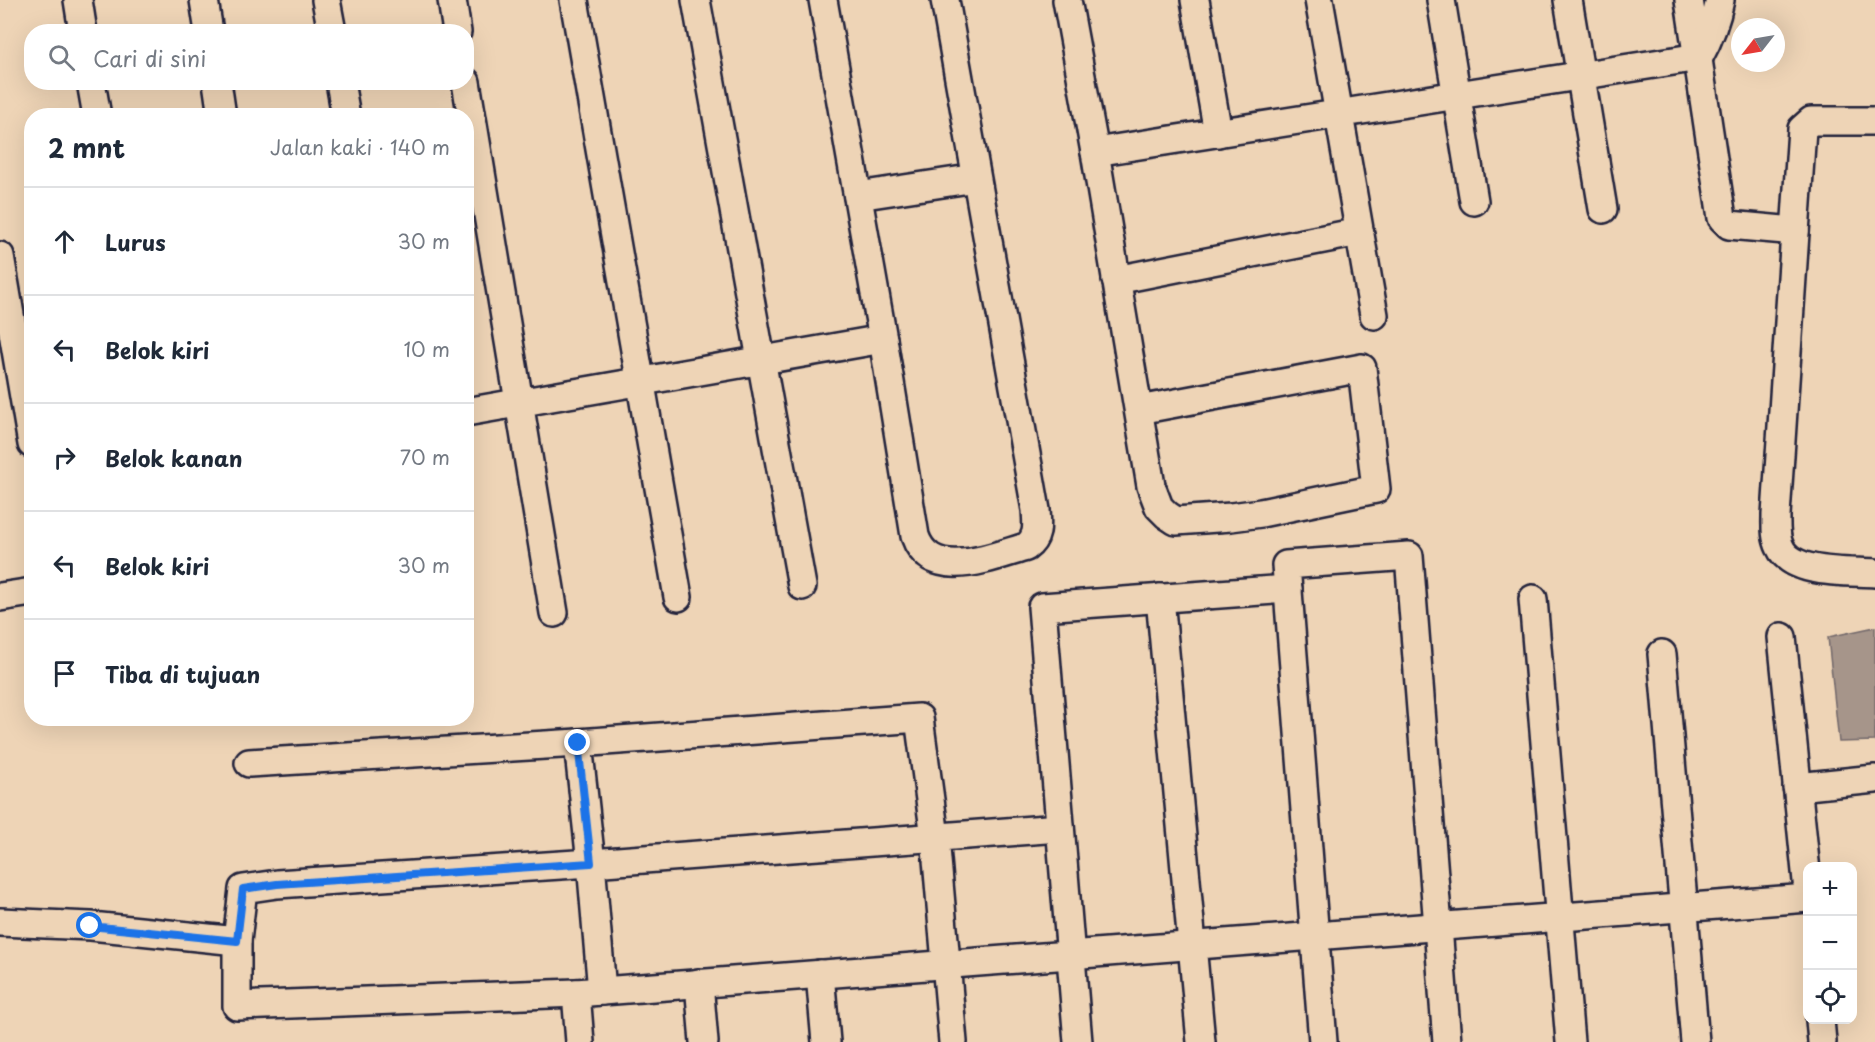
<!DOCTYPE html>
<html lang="id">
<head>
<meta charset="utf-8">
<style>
	:root { --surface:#fff; --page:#f2f2f3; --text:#1f2937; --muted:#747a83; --line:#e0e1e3 }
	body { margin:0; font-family:"Playpen Sans",sans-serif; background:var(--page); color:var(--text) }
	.controls { position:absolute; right:18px; bottom:18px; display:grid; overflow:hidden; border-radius:12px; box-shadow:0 6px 24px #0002 }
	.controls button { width:54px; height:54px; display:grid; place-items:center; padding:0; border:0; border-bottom:2px solid var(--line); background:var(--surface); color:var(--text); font:30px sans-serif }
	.compass { position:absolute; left:1731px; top:18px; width:54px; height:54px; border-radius:50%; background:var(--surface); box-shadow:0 6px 24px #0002; rotate:239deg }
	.stop { position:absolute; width:18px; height:18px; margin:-14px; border:4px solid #1a73e8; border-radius:50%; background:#fff }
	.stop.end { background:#1a73e8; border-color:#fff; box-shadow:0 2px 6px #0008 }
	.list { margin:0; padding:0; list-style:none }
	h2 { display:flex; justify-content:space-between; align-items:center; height:78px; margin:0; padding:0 24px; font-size:26px }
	h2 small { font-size:20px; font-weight:400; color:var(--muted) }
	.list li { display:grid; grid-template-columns:39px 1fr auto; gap:18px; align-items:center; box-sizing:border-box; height:108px; padding:0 24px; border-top:2px solid var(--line) }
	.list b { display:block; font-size:22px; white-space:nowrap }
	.list em { font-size:20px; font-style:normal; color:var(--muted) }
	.icon { flex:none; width:33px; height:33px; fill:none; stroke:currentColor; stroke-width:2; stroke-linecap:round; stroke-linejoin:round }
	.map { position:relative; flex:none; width:1875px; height:1042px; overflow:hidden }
	.search { position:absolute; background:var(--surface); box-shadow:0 6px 24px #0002; left:24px; top:24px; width:450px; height:66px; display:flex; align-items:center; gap:15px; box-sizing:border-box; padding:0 21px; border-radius:24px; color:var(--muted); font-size:22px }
	.panel { position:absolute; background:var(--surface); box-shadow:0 6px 24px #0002; left:24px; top:108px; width:450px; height:618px; border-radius:24px }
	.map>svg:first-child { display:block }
</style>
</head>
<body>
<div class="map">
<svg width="1875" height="1042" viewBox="0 0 1875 1042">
	<rect width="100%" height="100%" fill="#eed4b6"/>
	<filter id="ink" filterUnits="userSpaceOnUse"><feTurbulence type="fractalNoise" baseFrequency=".0167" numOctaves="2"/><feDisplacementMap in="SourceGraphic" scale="12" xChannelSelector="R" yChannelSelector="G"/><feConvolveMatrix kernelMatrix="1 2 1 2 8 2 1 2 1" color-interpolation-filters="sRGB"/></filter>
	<g filter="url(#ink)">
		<polygon fill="#a6958a" stroke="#71676a" stroke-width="1.5" points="1875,627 1875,741 1839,742 1828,637"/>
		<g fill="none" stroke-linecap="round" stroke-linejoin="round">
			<g stroke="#22223b" stroke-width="32">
				<g id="minor">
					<polyline points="78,0 83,32"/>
					<polyline points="204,0 209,32"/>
					<polyline points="326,0 332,32"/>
					<polyline points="452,0 457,32"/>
					<polyline points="574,0 678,597"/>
					<polyline points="696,0 802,586"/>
					<path d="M823 0 883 339 915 536C931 583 991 557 1026 547 1039 538 1037 525 1036 510L945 0"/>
					<polyline points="1067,0 1095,152 1151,486 1159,507 1167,515 1176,521 1231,517 1261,513 1376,489 1362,368 1139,410"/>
					<polyline points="1195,0 1218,133"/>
					<polyline points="1319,0 1374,315"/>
					<polyline points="1441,0 1474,201"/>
					<polyline points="1568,0 1603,209"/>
					<polyline points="1689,0 1722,218 1729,225 1795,231"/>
					<polyline points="91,82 97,116"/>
					<polyline points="217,82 222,116"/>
					<polyline points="340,82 346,116"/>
					<polyline points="466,82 554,613"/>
					<path d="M1875 121H1811L1802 129 1776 515C1776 526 1775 537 1780 547 1792 575 1849 571 1875 573"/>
					<path d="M1095 152 1699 57C1709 39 1716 21 1720 0"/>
					<polyline points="858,196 976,178"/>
					<polyline points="0,256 32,444"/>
					<polyline points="1116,280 1359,232"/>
					<polyline points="466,412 883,339"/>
					<polyline points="0,597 32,592"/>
					<polyline points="1160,598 1201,1042"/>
					<polyline points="1533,599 1570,1042"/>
					<polyline points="1782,637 1808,891"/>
					<polyline points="1662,654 1695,1042"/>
					<polyline points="249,763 578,743 919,718 935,837 953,1042"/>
					<polyline points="1797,787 1875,779"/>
					<polyline points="0,922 91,926 237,941"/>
					<polyline points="820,974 826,1042"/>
					<polyline points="699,983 704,1042"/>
					<polyline points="602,991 591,863 1060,828"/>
					<polyline points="576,993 237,1006 237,941 243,889 277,884 591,863 578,743"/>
					<polyline points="1820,1020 1822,1042"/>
					<polyline points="580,1042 576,993 1808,898"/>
					<polyline points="1078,1042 1042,607 1288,589"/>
					<polyline points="1323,1042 1286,565 1409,556 1447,1042"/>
				</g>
			</g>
			<use href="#minor" stroke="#eed4b6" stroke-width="27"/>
		</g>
	</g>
	<g fill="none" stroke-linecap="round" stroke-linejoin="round" filter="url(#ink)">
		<polyline stroke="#1a73e8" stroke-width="8" points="90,926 237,941 243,889 277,884 591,863 578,743"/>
	</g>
</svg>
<div class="controls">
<button>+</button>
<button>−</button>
<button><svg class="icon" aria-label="locate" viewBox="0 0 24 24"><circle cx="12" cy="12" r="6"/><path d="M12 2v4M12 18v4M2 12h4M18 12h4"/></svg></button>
</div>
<svg class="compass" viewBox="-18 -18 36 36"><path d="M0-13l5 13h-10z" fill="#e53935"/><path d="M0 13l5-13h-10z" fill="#747a83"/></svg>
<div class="stop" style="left:90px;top:926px"></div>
<div class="stop end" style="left:578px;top:743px"></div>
<div class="search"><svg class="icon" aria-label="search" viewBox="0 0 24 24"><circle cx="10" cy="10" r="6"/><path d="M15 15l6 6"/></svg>Cari di sini</div>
<section class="panel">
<h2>2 mnt<small>Jalan kaki · 140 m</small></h2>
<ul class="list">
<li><svg class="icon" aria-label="ahead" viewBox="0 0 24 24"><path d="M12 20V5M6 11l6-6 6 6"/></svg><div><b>Lurus</b></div><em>30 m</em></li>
<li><svg class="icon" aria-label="left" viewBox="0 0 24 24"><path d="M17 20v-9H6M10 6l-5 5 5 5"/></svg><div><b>Belok kiri</b></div><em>10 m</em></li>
<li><svg class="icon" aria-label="right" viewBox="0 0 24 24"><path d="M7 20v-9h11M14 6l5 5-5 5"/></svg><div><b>Belok kanan</b></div><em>70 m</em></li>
<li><svg class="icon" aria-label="left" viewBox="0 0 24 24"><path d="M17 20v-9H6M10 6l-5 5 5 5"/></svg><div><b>Belok kiri</b></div><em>30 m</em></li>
<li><svg class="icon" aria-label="arrive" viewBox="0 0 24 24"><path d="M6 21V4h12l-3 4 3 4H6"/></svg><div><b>Tiba di tujuan</b></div></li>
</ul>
</section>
</div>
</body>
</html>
